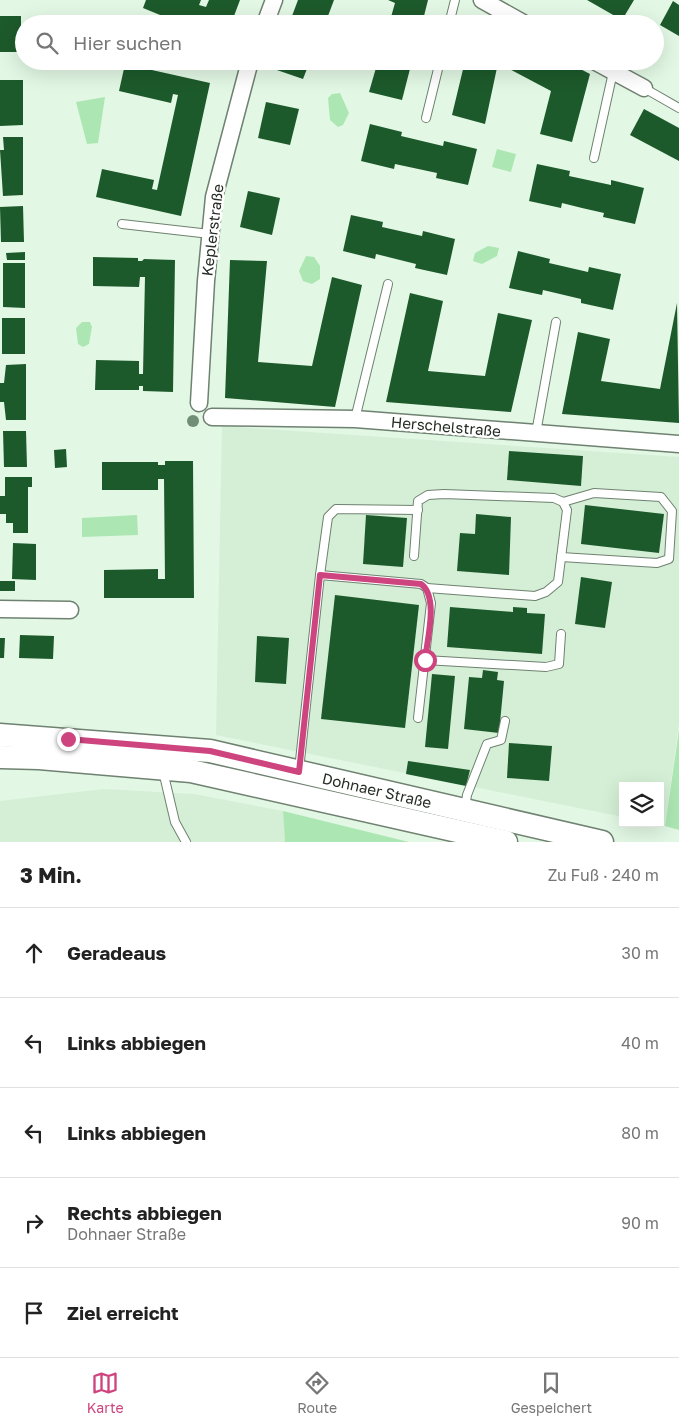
<!DOCTYPE html>
<html lang="de">
<head>
<meta charset="utf-8">
<style>
	:root { --surface:#fff; --page:#f2f2f2; --text:#222; --muted:#767676; --line:#e0e0e0; --accent:#cd447f }
	body { margin:0; font-family:"Golos Text",sans-serif; background:var(--page); color:var(--text) }
	.controls { position:absolute; right:15px; bottom:15px; display:grid; overflow:hidden; border-radius:0px; box-shadow:0 5px 20px #0002 }
	.controls button { width:45px; height:45px; display:grid; place-items:center; padding:0; border:0; border-bottom:1px solid var(--line); background:var(--surface); color:var(--text); font:25px sans-serif }
	.stop { position:absolute; width:15px; height:15px; margin:-11px; border:4px solid #cd447f; border-radius:50%; background:#fff }
	.stop.end { background:#cd447f; border-color:#fff; box-shadow:0 1px 5px #0008 }
	.list { margin:0; padding:0; list-style:none }
	h2 { display:flex; justify-content:space-between; align-items:center; height:65px; margin:0; padding:0 20px; font-size:21px }
	h2 small { font-size:16px; font-weight:400; color:var(--muted) }
	.list li { display:grid; grid-template-columns:32px 1fr auto; gap:15px; align-items:center; box-sizing:border-box; height:90px; padding:0 20px; border-top:1px solid var(--line) }
	.list b { display:block; font-size:19px; white-space:nowrap }
	.list p { margin:0; font-size:16px; white-space:nowrap; color:var(--muted) }
	.list em { font-size:16px; font-style:normal; color:var(--muted) }
	.icon { flex:none; width:28px; height:28px; fill:none; stroke:currentColor; stroke-width:2; stroke-linecap:round; stroke-linejoin:round }
	.map { position:relative; flex:none; width:679px; height:842px; overflow:hidden }
	.search { position:absolute; background:var(--surface); box-shadow:0 5px 20px #0002; left:15px; right:15px; top:15px; height:55px; display:flex; align-items:center; gap:12px; box-sizing:border-box; padding:0 18px; border-radius:28px; color:var(--muted); font-size:19px }
	.sheet { height:515px; background:var(--surface) }
	nav { display:flex; justify-content:space-around; align-items:center; box-sizing:border-box; height:70px; border-top:1px solid var(--line); background:var(--surface); font-size:14px; color:var(--muted) }
	nav a { display:grid; justify-items:center; gap:2px }
	nav .on { color:var(--accent) }
	.map>svg:first-child { display:block }
</style>
</head>
<body>
<div class="map">
<svg width="679" height="842" viewBox="0 0 679 842">
	<rect width="100%" height="100%" fill="#e2f7e4"/>
	<g fill="#d4efd6">
		<polygon points="222,426 679,457 679,723 665,826 654,823 660,823 660,786 623,786 623,817 216,735"/>
		<polygon points="103,789 194,794 283,811 285,842 0,842 0,801"/>
	</g>
	<g fill="#ace7b3">
		<polygon points="340,93 349,113 343,125 338,127 330,120 328,98 332,94"/>
		<polygon points="105,97 98,143 87,144 76,102"/>
		<polygon points="497,149 516,154 511,172 492,167"/>
		<polygon points="488,246 499,248 497,256 482,264 473,261 475,253"/>
		<polygon points="306,256 314,257 320,266 320,279 312,284 303,281 299,271"/>
		<polygon points="82,322 90,322 92,327 89,344 83,347 78,344 76,328"/>
		<polygon points="137,515 138,535 82,537 82,518"/>
		<polygon points="679,730 679,830 665,826"/>
		<polygon points="283,811 409,842 285,842"/>
	</g>
	<g fill="#1d5a2b">
		<polygon points="146,0 201,0 199,5 206,7 209,0 240,0 231,24 182,24 143,8"/>
		<polygon points="298,0 334,0 325,24 289,24"/>
		<polygon points="388,0 428,0 422,24 389,24 395,3"/>
		<polygon points="587,0 634,0 622,20"/>
		<polygon points="673,1 679,5 679,36 660,25"/>
		<rect x="0" y="16" width="21" height="36"/>
		<polygon points="476,16 491,24 474,24"/>
		<polygon points="274,61 310,61 303,79 271,68"/>
		<polygon points="378,61 412,61 402,100 369,92"/>
		<polygon points="465,61 565,61 590,74 572,142 540,134 551,91 498,63 485,124 452,115"/>
		<polygon points="125,64 210,83 181,216 96,197 102,169 154,180 152,189 157,190 178,95 173,94 171,103 119,91"/>
		<polygon points="0,80 23,80 23,125 0,126"/>
		<polygon points="266,102 299,109 290,145 258,138"/>
		<polygon points="644,109 679,128 679,161 630,135"/>
		<polygon points="370,124 402,132 401,136 443,146 444,141 477,149 468,185 436,178 437,173 395,164 394,169 361,161"/>
		<polygon points="3,137 23,137 23,195 3,196 0,150 4,150"/>
		<polygon points="537,164 570,171 569,176 611,185 611,180 644,188 635,224 603,217 604,213 582,208 562,203 561,208 529,201"/>
		<polygon points="248,191 280,198 272,235 240,227"/>
		<polygon points="23,206 24,242 1,242 0,207"/>
		<polygon points="351,215 383,222 382,227 422,236 423,231 455,239 447,275 415,268 416,264 376,254 375,259 343,251"/>
		<polygon points="518,251 550,259 549,263 588,272 589,267 621,274 613,310 581,303 581,299 543,290 542,295 509,288"/>
		<polygon points="25,252 25,260 7,260 6,253"/>
		<polygon points="93,257 138,258 138,261 142,261 144,259 175,260 173,392 143,391 143,386 139,386 139,390 95,390 96,360 139,361 139,374 143,374 145,277 140,277 139,287 93,286"/>
		<polygon points="230,260 267,261 258,362 312,366 332,277 362,285 335,407 225,398"/>
		<polygon points="3,263 25,263 25,308 3,307"/>
		<polygon points="410,293 443,301 428,371 485,376 498,313 532,320 511,412 386,402"/>
		<polygon points="677,303 679,423 562,414 578,332 610,339 601,381 660,389"/>
		<rect x="2" y="318" width="23" height="36"/>
		<polygon points="26,364 26,420 6,420 4,402 0,402 0,383 4,383 6,365"/>
		<polygon points="3,431 26,431 27,467 4,467"/>
		<polygon points="66,449 67,467 55,468 54,450"/>
		<polygon points="509,451 583,456 581,486 507,480"/>
		<polygon points="165,461 193,461 194,598 104,598 104,570 158,569 158,579 165,579 164,479 158,479 158,490 102,490 102,462 158,462 158,465 165,465"/>
		<polygon points="5,477 32,477 32,487 28,487 28,533 13,533 13,523 6,523 6,514 0,514 0,496 5,496"/>
		<polygon points="585,505 664,514 659,553 581,544"/>
		<polygon points="476,514 511,517 509,575 457,571 460,533 475,534"/>
		<polygon points="366,515 407,518 403,567 363,564"/>
		<polygon points="13,543 36,544 36,580 12,579"/>
		<polygon points="581,577 612,582 605,628 575,624"/>
		<rect x="0" y="581" width="15" height="10"/>
		<polygon points="335,595 419,605 405,728 321,719"/>
		<polygon points="450,607 513,612 513,607 527,608 527,613 545,614 542,654 447,647"/>
		<polygon points="20,635 54,636 53,659 19,658"/>
		<polygon points="257,636 289,638 286,684 255,682"/>
		<polygon points="0,638 5,638 4,658 0,658"/>
		<polygon points="483,670 498,672 497,680 504,681 499,733 464,729 469,677 482,678"/>
		<polygon points="432,674 455,676 448,749 425,747"/>
		<polygon points="509,743 552,746 549,781 507,778"/>
		<polygon points="408,761 470,770 466,786 406,774"/>
	</g>
	<g fill="none" stroke-linecap="round" stroke-linejoin="round">
		<g stroke="#6f8170" stroke-width="10">
			<g id="service">
				<polyline points="449,24 455,0"/>
				<polyline points="229,61 249,65"/>
				<polyline points="644,88 679,108"/>
				<polyline points="426,118 440,61"/>
				<polyline points="594,158 613,72"/>
				<polyline points="122,224 210,234"/>
				<polyline points="355,419 388,284"/>
				<polyline points="536,433 556,322"/>
				<polyline points="414,556 418,501 428,495 444,494 554,498 563,502 567,510 558,582 546,592 535,596 427,588"/>
				<polyline points="561,557 657,563 669,559 672,511 661,497 594,493 563,502"/>
				<polyline points="320,575 328,517 336,509 418,510"/>
				<polyline points="425,660 546,667 559,664 561,634"/>
				<polyline points="299,770 320,575 421,584 427,588 431,603 418,718"/>
				<polyline points="163,771 175,822 186,842"/>
				<polyline points="465,808 467,795 487,744 501,740 505,721"/>
			</g>
		</g>
		<g stroke="#6f8170" stroke-width="19">
			<g id="minor">
				<polyline points="482,0 525,24"/>
				<polyline points="265,24 274,0"/>
				<polyline points="594,61 644,88"/>
				<polyline points="199,403 206,281 214,197 250,61"/>
				<polyline points="212,417 355,419 679,444"/>
				<polyline points="0,609 70,610"/>
			</g>
		</g>
		<g stroke="#6f8170" stroke-width="25">
			<g id="secondary">
				<polyline points="0,735 210,751 602,842"/>
				<polyline points="0,757 39,758 191,771 506,842"/>
			</g>
		</g>
		<use href="#service" stroke="#fff" stroke-width="8"/>
		<use href="#minor" stroke="#fff" stroke-width="16"/>
		<use href="#secondary" stroke="#fff" stroke-width="22"/>
	</g>
	<circle fill="#718d75" cx="193" cy="421" r="6"/>
	<g fill="none" stroke-linecap="round" stroke-linejoin="round">
		<path stroke="#cd447f" stroke-width="6" d="M68 739 210 751 299 772 320 575 421 584C439 597 427 640 425 660"/>
	</g>
	<g text-anchor="middle" dominant-baseline="central" stroke-width="5" stroke-linejoin="round" paint-order="stroke">
		<g font-size="15" fill="#252c25" stroke="#fff">
			<text transform="translate(212 230) rotate(-83)">Keplerstraße</text>
			<text transform="translate(446 426) rotate(5)">Herschelstraße</text>
			<text transform="translate(377 790) rotate(13)">Dohnaer Straße</text>
		</g>
	</g>
</svg>
<div class="controls">
<button><svg class="icon" aria-label="layers" viewBox="0 0 24 24"><path d="M12 4l9 5-9 5-9-5zM3 14l9 5 9-5"/></svg></button>
</div>
<div class="stop" style="left:425px;top:660px"></div>
<div class="stop end" style="left:68px;top:739px"></div>
<div class="search"><svg class="icon" aria-label="search" viewBox="0 0 24 24"><circle cx="10" cy="10" r="6"/><path d="M15 15l6 6"/></svg>Hier suchen</div>
</div>
<section class="sheet">
<h2>3 Min.<small>Zu Fuß · 240 m</small></h2>
<ul class="list">
<li><svg class="icon" aria-label="ahead" viewBox="0 0 24 24"><path d="M12 20V5M6 11l6-6 6 6"/></svg><div><b>Geradeaus</b></div><em>30 m</em></li>
<li><svg class="icon" aria-label="left" viewBox="0 0 24 24"><path d="M17 20v-9H6M10 6l-5 5 5 5"/></svg><div><b>Links abbiegen</b></div><em>40 m</em></li>
<li><svg class="icon" aria-label="left" viewBox="0 0 24 24"><path d="M17 20v-9H6M10 6l-5 5 5 5"/></svg><div><b>Links abbiegen</b></div><em>80 m</em></li>
<li><svg class="icon" aria-label="right" viewBox="0 0 24 24"><path d="M7 20v-9h11M14 6l5 5-5 5"/></svg><div><b>Rechts abbiegen</b><p>Dohnaer Straße</p></div><em>90 m</em></li>
<li><svg class="icon" aria-label="arrive" viewBox="0 0 24 24"><path d="M6 21V4h12l-3 4 3 4H6"/></svg><div><b>Ziel erreicht</b></div></li>
</ul>
</section>
<nav>
<a class="on"><svg class="icon" aria-label="map" viewBox="0 0 24 24"><path d="M3 6l6-2 6 2 6-2v14l-6 2-6-2-6 2zM9 4v14M15 6v14"/></svg>Karte</a>
<a><svg class="icon" aria-label="directions" viewBox="0 0 24 24"><path d="M12 3l9 9-9 9-9-9zM9 14v-3h6M13 9l2 2-2 2"/></svg>Route</a>
<a><svg class="icon" aria-label="saved" viewBox="0 0 24 24"><path d="M7 4h10v16l-5-4-5 4z"/></svg>Gespeichert</a>
</nav>
</body>
</html>
